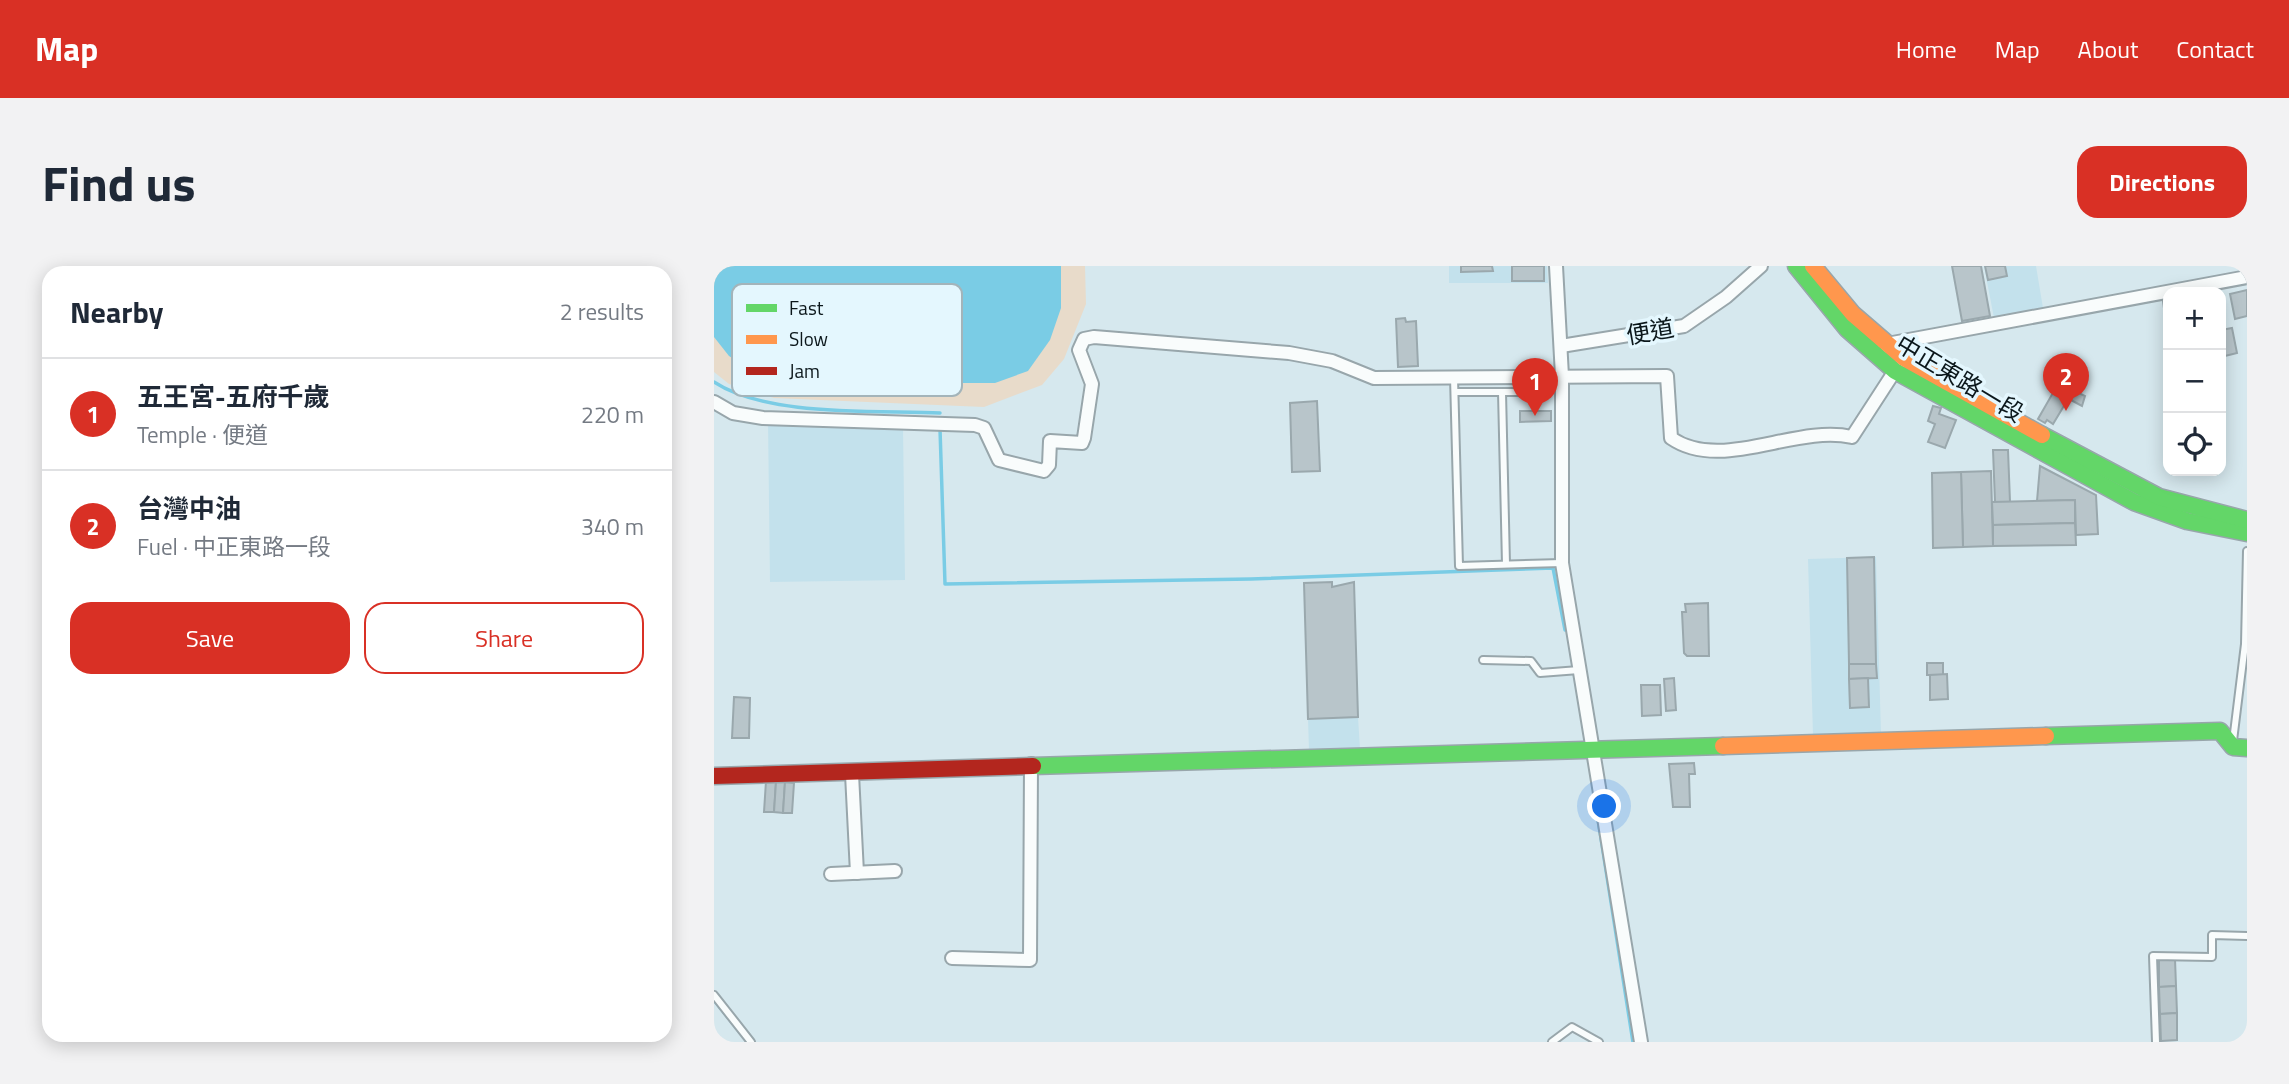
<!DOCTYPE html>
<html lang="en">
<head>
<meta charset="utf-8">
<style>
	:root { --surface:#fff; --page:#f2f2f3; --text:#1f2937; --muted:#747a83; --line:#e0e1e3; --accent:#d93025 }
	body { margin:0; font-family:"Titillium Web","Noto Sans TC",sans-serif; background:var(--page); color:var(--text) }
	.controls { position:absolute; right:21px; top:21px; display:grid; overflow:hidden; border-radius:14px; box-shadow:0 4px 18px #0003 }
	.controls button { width:63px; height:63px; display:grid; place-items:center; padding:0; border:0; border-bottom:2px solid var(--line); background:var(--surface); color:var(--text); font:35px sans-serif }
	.you { position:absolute; left:891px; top:541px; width:24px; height:24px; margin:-18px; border:5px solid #fff; border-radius:50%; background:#1a73e8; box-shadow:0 0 0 10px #1a73e833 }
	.badge { display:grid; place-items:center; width:46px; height:46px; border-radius:50%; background:var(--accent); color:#fff; font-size:23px; font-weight:700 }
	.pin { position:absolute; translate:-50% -58px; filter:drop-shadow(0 2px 4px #0008) }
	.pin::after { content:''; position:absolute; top:37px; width:24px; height:21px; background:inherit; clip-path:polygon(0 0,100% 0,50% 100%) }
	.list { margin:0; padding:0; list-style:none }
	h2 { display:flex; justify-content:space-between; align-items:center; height:91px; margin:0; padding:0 28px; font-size:30px }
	h2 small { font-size:23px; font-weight:400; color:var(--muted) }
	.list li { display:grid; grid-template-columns:46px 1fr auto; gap:21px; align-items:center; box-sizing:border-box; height:112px; padding:0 28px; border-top:2px solid var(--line) }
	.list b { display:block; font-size:26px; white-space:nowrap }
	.list p { margin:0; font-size:23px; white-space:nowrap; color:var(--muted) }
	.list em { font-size:23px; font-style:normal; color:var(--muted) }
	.actions { display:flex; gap:14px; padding:21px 28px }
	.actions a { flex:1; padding:16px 0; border:2px solid var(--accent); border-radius:21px; text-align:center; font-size:24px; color:var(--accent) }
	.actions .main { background:var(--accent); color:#fff }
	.icon { flex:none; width:38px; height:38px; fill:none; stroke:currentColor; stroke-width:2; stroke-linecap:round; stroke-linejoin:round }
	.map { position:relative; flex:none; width:1533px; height:776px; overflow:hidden; border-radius:21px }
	header { display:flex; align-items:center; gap:42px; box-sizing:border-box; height:98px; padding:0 35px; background:var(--accent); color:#fff }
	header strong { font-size:33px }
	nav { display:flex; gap:38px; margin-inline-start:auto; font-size:24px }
	.intro { display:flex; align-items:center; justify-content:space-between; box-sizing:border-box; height:168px; padding:0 42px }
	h1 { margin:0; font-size:49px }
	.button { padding:18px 32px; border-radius:21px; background:var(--accent); color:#fff; font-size:24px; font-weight:700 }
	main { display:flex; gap:42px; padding:0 42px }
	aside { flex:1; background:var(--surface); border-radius:21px; box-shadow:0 4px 18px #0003 }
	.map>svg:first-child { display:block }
</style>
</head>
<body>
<header>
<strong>Map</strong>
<nav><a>Home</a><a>Map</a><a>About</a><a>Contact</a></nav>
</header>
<div class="intro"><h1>Find us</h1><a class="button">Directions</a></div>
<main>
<aside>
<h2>Nearby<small>2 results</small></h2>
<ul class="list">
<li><span class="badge">1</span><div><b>五王宮-五府千歲</b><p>Temple · 便道</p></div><em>220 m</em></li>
<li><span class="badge">2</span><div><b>台灣中油</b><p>Fuel · 中正東路一段</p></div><em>340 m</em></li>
</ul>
<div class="actions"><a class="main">Save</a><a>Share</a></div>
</aside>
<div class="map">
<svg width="1533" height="776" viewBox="0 0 1533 776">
	<rect width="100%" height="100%" fill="#d6e8ee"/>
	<g fill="#c3e1ec">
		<polygon points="735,0 833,0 834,17 735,17"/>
		<polygon points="1270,0 1322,0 1329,42 1280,52"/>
		<polygon points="54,155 189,159 191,314 56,316"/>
		<polygon points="1162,291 1167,468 1099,470 1094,293"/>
		<polygon points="644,451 646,483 595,485 594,453"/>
	</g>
	<polygon fill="#e8dbca" points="0,0 371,0 372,38 350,93 328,119 270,141 60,132 15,118 0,106"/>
	<polygon fill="#7acce5" points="0,0 347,0 347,42 336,74 314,105 281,117 132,117 42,107 15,90 0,71"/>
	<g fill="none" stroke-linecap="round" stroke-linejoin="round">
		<g stroke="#7acce5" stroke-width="3.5">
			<path d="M0 116C52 151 163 144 226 147"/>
			<polyline points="226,163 231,318 537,313 839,302 851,364"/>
			<polyline points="883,547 919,776"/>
			<polyline points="0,734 28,769"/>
		</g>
	</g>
	<g fill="#b8c5ca" stroke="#9aa8ad" stroke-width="2">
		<polygon points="747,0 778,0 779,5 747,6"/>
		<rect x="798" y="0" width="32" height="15"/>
		<polygon points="1238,0 1267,0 1276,50 1248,55"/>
		<polygon points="1271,0 1291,0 1293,10 1274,14"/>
		<polygon points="1533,24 1533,50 1521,53 1516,28"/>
		<polygon points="691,52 692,56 702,55 704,100 684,101 682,53"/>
		<polygon points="1518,62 1523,87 1507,91 1507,64"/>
		<polygon points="1344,117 1371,130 1368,140 1340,125"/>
		<polygon points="1340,125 1354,133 1339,158 1333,154 1331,157 1324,153"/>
		<polygon points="603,135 606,205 578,206 576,137"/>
		<polygon points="1219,140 1227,142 1225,148 1242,154 1231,182 1214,176 1221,158 1214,155"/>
		<polygon points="806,145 837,145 837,155 806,156"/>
		<polygon points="1279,184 1294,184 1296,236 1281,236"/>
		<polygon points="1326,200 1382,229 1384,268 1362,269 1361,234 1323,235"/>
		<polygon points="1277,205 1279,280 1249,281 1247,206"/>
		<polygon points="1247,206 1249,281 1219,282 1218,207"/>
		<polygon points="1361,234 1361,257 1279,259 1278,236"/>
		<polygon points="1361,257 1362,279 1279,280 1279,259"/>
		<polygon points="1160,291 1162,398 1135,398 1133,292"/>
		<polygon points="618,316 618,321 640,316 644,451 594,453 590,317"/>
		<polygon points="994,337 995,390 973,390 970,387 968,346 972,346 971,338"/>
		<rect x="1213" y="397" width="16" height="12"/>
		<polygon points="1135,398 1162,398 1163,412 1135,413"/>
		<polygon points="1233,408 1234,433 1216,434 1216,409"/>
		<polygon points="960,412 962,444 952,445 950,413"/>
		<polygon points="1154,412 1155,441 1136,442 1135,413"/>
		<polygon points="927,419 946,419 947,449 928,450"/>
		<polygon points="20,431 36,432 35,472 18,472"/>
		<polygon points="980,497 981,508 975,508 976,541 959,541 955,498"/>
		<polygon points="52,515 62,516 60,546 50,546"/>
		<polygon points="62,516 71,516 69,547 60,546"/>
		<polygon points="71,516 80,517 78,547 69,547"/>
		<polygon points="1461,693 1462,720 1445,721 1445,694"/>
		<polygon points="1462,720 1463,747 1446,748 1445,721"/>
		<polygon points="1463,747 1463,774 1447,775 1446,748"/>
	</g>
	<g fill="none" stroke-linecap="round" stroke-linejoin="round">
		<g stroke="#98a6ab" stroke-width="10">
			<g id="lane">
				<polyline points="1452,27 1454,42"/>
				<polyline points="740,111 745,300 848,297"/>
				<polyline points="741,126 826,126 843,114"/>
				<polyline points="788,126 792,298"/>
				<polyline points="769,394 817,395 826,407 865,404"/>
				<polyline points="1519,475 1531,378 1533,285"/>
				<polyline points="0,729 37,776"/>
				<polyline points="838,776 858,761 885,776"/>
				<polyline points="1442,776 1439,690 1498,691 1498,669 1533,670"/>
			</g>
		</g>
		<g stroke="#98a6ab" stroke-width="16">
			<g id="street">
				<polyline points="842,0 848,110 848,297 927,776"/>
				<polyline points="847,80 970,60 1012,31 1047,0"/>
				<polyline points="1170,81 1173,78 1533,11"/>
				<path d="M0 136 19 147 49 152 261 159 270 162 285 194 330 205 335 199 336 175 368 177 370 172 378 118 365 84 370 73 380 71 575 87 618 95 660 112 953 110 957 172C1008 207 1081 158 1138 171L1184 100"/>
				<polyline points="138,508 143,607"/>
				<polyline points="117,608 181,605"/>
				<polyline points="238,692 316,694 317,498"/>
			</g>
		</g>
		<g stroke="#98a6ab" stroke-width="19">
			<g id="fast">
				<polyline points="1082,0 1133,63 1181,105 1420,236 1473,255 1533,267"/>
				<polyline points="1328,169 1445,231 1533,254"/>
				<polyline points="1332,470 1506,465 1519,481 1533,482"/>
				<polyline points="319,500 1009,480"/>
			</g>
		</g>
		<g stroke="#98a6ab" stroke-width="19">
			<g id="slow">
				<polyline points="1099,0 1139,48 1190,92 1328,169"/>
				<polyline points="1009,480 1332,470"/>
			</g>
		</g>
		<g stroke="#98a6ab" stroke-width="19">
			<polyline id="jam" points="0,510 319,500"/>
		</g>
		<use href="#lane" stroke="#f9fcfc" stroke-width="6"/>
		<use href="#street" stroke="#f9fcfc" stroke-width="12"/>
		<use href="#fast" stroke="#63d668" stroke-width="16"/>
		<use href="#slow" stroke="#ff974d" stroke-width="16"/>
		<use href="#jam" stroke="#b3261e" stroke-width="16"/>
	</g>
	<g text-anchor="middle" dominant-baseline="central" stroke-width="7" stroke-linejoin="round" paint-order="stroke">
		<g font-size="24" fill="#0b171b" stroke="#e4f7fe">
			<text transform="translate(936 65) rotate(-10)">便道</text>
			<text transform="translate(1246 112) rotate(31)">中正東路一段</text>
		</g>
	</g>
	<rect x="18" y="18" width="230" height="112" rx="10" fill="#e4f7fe" stroke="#a3b4ba" stroke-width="2"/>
	<rect x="32" y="38" width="31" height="8" fill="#63d668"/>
	<rect x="32" y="69" width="31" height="9" fill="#ff974d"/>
	<rect x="32" y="101" width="31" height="8" fill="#b3261e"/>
	<g font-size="19" fill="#0b171b">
		<text x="75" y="49">Fast</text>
		<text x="75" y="80">Slow</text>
		<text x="75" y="112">Jam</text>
	</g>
</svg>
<div class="controls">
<button>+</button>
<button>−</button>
<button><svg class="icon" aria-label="locate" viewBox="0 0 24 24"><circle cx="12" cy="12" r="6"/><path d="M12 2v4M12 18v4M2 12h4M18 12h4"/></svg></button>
</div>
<div class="you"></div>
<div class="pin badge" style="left:821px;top:150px">1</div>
<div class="pin badge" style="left:1352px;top:145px">2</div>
</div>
</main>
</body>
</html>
